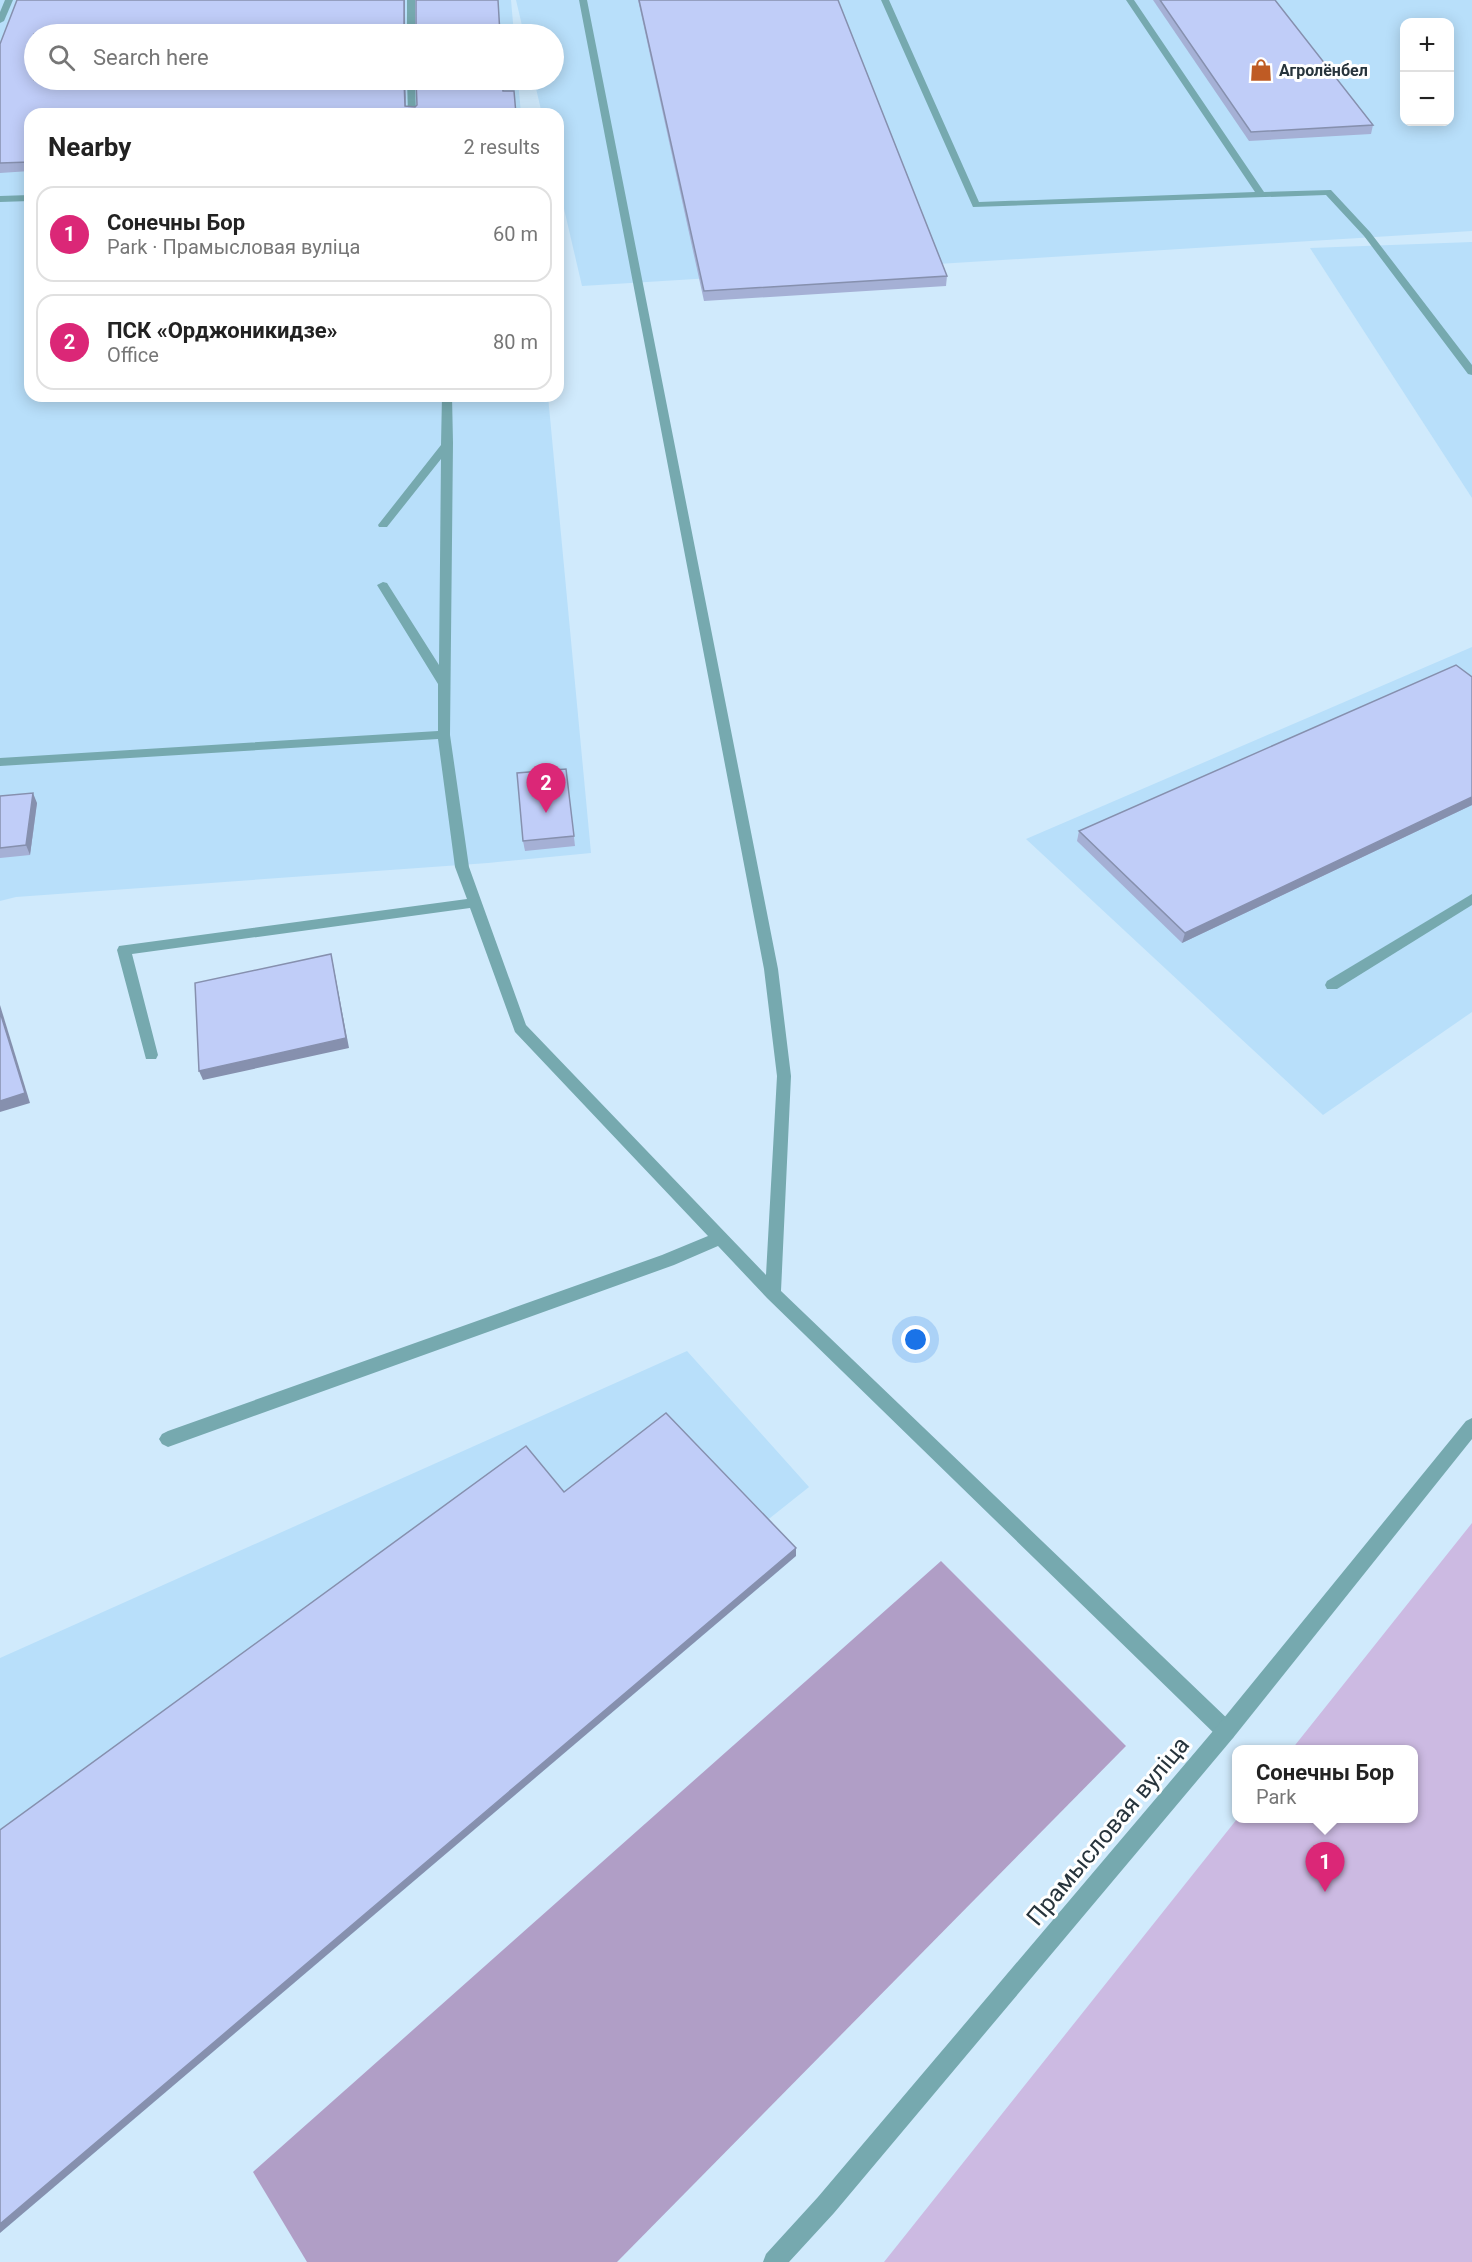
<!DOCTYPE html>
<html lang="en">
<head>
<meta charset="utf-8">
<style>
	:root { --surface:#fff; --page:#f6f6f6; --text:#222; --muted:#767676; --line:#e0e0e0; --accent:#db2777 }
	body { margin:0; font-family:Roboto,sans-serif; background:var(--page); color:var(--text) }
	.controls { position:absolute; right:18px; top:18px; display:grid; overflow:hidden; border-radius:12px; box-shadow:0 3px 15px #0003 }
	.controls button { width:54px; height:54px; display:grid; place-items:center; padding:0; border:0; border-bottom:2px solid var(--line); background:var(--surface); color:var(--text); font:30px sans-serif }
	.you { position:absolute; left:916px; top:1340px; width:21px; height:21px; margin:-15px; border:4px solid #fff; border-radius:50%; background:#1a73e8; box-shadow:0 0 0 9px #1a73e833 }
	.badge { display:grid; place-items:center; width:39px; height:39px; border-radius:50%; background:var(--accent); color:#fff; font-size:20px; font-weight:700 }
	.pin { position:absolute; translate:-50% -50px; filter:drop-shadow(0 2px 3px #0008) }
	.pin::after { content:''; position:absolute; top:32px; width:21px; height:18px; background:inherit; clip-path:polygon(0 0,100% 0,50% 100%) }
	.popup { position:absolute; left:1232px; top:1745px; width:186px; height:78px; box-sizing:border-box; display:grid; place-content:center; border-radius:12px; background:var(--surface); filter:drop-shadow(0 2px 4px #0005); font-size:20px; white-space:nowrap; color:var(--muted) }
	.popup b { font-size:22px; color:var(--text) }
	.popup::after { content:''; position:absolute; left:50%; top:100%; margin-left:-12px; border:12px solid transparent; border-top-color:var(--surface) }
	.list { margin:0; padding:0; list-style:none }
	h2 { display:flex; justify-content:space-between; align-items:center; height:78px; margin:0; padding:0 24px; font-size:26px }
	h2 small { font-size:20px; font-weight:400; color:var(--muted) }
	.list li { display:grid; grid-template-columns:39px 1fr auto; gap:18px; align-items:center; box-sizing:border-box; height:96px; margin:0 12px 12px; padding:0 12px; border:2px solid var(--line); border-radius:18px }
	.list b { display:block; font-size:22px; white-space:nowrap }
	.list p { margin:0; font-size:20px; white-space:nowrap; color:var(--muted) }
	.list em { font-size:20px; font-style:normal; color:var(--muted) }
	.icon { flex:none; width:33px; height:33px; fill:none; stroke:currentColor; stroke-width:2; stroke-linecap:round; stroke-linejoin:round }
	.map { position:relative; flex:none; width:1472px; height:2262px; overflow:hidden }
	.search { position:absolute; background:var(--surface); box-shadow:0 3px 15px #0003; left:24px; top:24px; width:540px; height:66px; display:flex; align-items:center; gap:15px; box-sizing:border-box; padding:0 21px; border-radius:33px; color:var(--muted); font-size:22px }
	.panel { position:absolute; background:var(--surface); box-shadow:0 3px 15px #0003; left:24px; top:108px; width:540px; height:294px; border-radius:18px }
	.map>svg:first-child { display:block }
</style>
</head>
<body>
<div class="map">
<svg width="1472" height="2262" viewBox="0 0 1472 2262">
	<rect width="100%" height="100%" fill="#d0eafc"/>
	<g fill="#b8dffa" fill-rule="evenodd">
		<polygon points="0,0 511,0 514,34 34,34 34,80 518,80 521,114 30,114 30,396 548,396 591,853 488,863 16,897 0,901"/>
		<path d="M516 0H1472V231L582 286 558 183V114H542L534 80H554V34H524ZM1404 22H1450V122H1404Z"/>
		<polygon points="1472,242 1472,498 1310,248"/>
		<polygon points="1472,647 1472,1012 1323,1115 1026,839"/>
		<polygon points="687,1351 809,1487 765,1522 796,1556 0,2233 0,1658"/>
	</g>
	<polygon fill="#ccbae2" points="1472,1523 1472,2262 884,2262 1237,1819 1414,1818 1414,1750 1292,1749"/>
	<polygon fill="#b09ec6" points="941,1561 1126,1746 617,2262 307,2262 253,2172"/>
	<g fill="none" stroke-linecap="round" stroke-linejoin="round">
		<g fill="#76a9af" fill-rule="evenodd">
			<polygon points="5,0 13,0 4,21 0,23 0,12"/>
			<rect x="407" y="0" width="8" height="34"/>
			<polygon points="579,0 587,0 778,969 791,1076 781,1291 1233,1724 1235,1731 1233,1738 1226,1740 1219,1738 767,1298 718,1246 674,1265 168,1447 162,1444 159,1439 162,1434 168,1431 662,1255 708,1236 515,1032 470,908 132,954 158,1055 156,1059 146,1059 117,950 119,946 467,899 455,867 438,739 0,766 0,758 438,731 438,684 377,585 383,582 387,583 439,665 441,459 387,527 379,527 378,525 441,445 442,396 452,396 453,443 450,735 469,867 526,1025 766,1275 777,1076 764,969"/>
			<polygon points="881,0 889,0 979,202 1255,192 1126,0 1134,0 1264,192 1331,190 1370,232 1472,365 1472,375 1468,374 1364,236 1326,195 973,207"/>
			<polygon points="407,80 415,80 416,114 408,114"/>
			<polygon points="30,195 30,201 0,202 0,196"/>
			<polygon points="1472,894 1472,905 1337,989 1327,989 1325,985 1327,981"/>
		</g>
		<polygon fill="#76a9af" fill-rule="evenodd" points="1472,1418 1472,1439 1233,1738 834,2213 789,2262 763,2262 766,2254 818,2197 1219,1724 1466,1421"/>
	</g>
	<g fill="#a5b0d5">
		<polygon points="405,0 405,27 500,34 34,80 407,80 405,80 406,107 415,107 503,91 516,114 30,114 30,171 0,173 0,44"/>
		<polygon points="638,0 838,0 947,276 946,286 704,301"/>
		<polygon points="1153,0 1275,0 1373,125 1371,134 1249,141"/>
		<polygon points="1472,677 1472,805 1182,943 1077,841 1079,831"/>
		<polygon points="566,769 575,846 525,851 523,841"/>
		<polygon points="0,796 37,803 30,855 0,858"/>
	</g>
	<g fill="#8690ae">
		<polygon points="404,0 405,0 405,34 404,27"/>
		<polygon points="404,80 407,80 405,80 406,114"/>
		<polygon points="33,793 37,803 30,855 26,845"/>
		<polygon points="1472,797 1472,805 1182,943 1185,933"/>
		<polygon points="331,954 333,964 349,1048 203,1080 199,1071"/>
		<polygon points="0,1005 30,1103 0,1112"/>
		<polygon points="796,1548 796,1556 0,2233 0,2224"/>
	</g>
	<g fill="#c0cdf8" stroke="#8690ae" stroke-width="1.5">
		<polygon points="17,0 404,0 404,27 414,27 416,25 416,0 498,0 500,34 34,34 34,80 404,80 405,106 415,107 417,105 416,80 502,80 503,91 514,91 516,114 30,114 30,162 0,163 0,44"/>
		<polygon points="639,0 838,0 947,276 704,291"/>
		<polygon points="1160,0 1275,0 1373,125 1251,132"/>
		<polygon points="1456,665 1472,677 1472,797 1185,933 1079,831"/>
		<polygon points="566,769 574,836 523,841 517,773"/>
		<polygon points="33,793 26,845 0,848 0,796"/>
		<polygon points="331,954 346,1038 199,1071 195,983"/>
		<polygon points="0,1012 25,1093 0,1101"/>
		<polygon points="666,1413 796,1548 0,2224 0,1830 526,1446 564,1492"/>
	</g>
	<defs>
		<g id="shop-bare" transform="scale(1.8)"><path d="M-5-2.5h2.3a2.7 3.5 0 0 1 5.4 0H5L5.5 6h-11ZM-1.5-2.5h3a1.5 2.3 0 0 0-3 0Z" fill="#bf5b24" stroke="#fff" stroke-width="2.5" paint-order="stroke"/></g>
	</defs>
	<g fill-rule="evenodd">
		<use href="#shop-bare" x="1261" y="70"/>
	</g>
	<g text-anchor="middle" dominant-baseline="central" stroke-width="6" stroke-linejoin="round" paint-order="stroke">
		<g font-size="16" font-weight="bold" fill="#27343c" stroke="#fff" text-anchor="start">
			<text x="1279" y="70">Агролёнбел</text>
		</g>
		<g font-size="24" fill="#27343c" stroke="#fff">
			<text transform="translate(1108 1831) rotate(-50)">Прамысловая вуліца</text>
		</g>
	</g>
</svg>
<div class="controls">
<button>+</button>
<button>−</button>
</div>
<div class="you"></div>
<div class="pin badge" style="left:1325px;top:1892px">1</div>
<div class="popup"><b>Сонечны Бор</b>Park</div>
<div class="pin badge" style="left:546px;top:813px">2</div>
<div class="search"><svg class="icon" aria-label="search" viewBox="0 0 24 24"><circle cx="10" cy="10" r="6"/><path d="M15 15l6 6"/></svg>Search here</div>
<section class="panel">
<h2>Nearby<small>2 results</small></h2>
<ul class="list">
<li><span class="badge">1</span><div><b>Сонечны Бор</b><p>Park · Прамысловая вуліца</p></div><em>60 m</em></li>
<li><span class="badge">2</span><div><b>ПСК «Орджоникидзе»</b><p>Office</p></div><em>80 m</em></li>
</ul>
</section>
</div>
</body>
</html>
